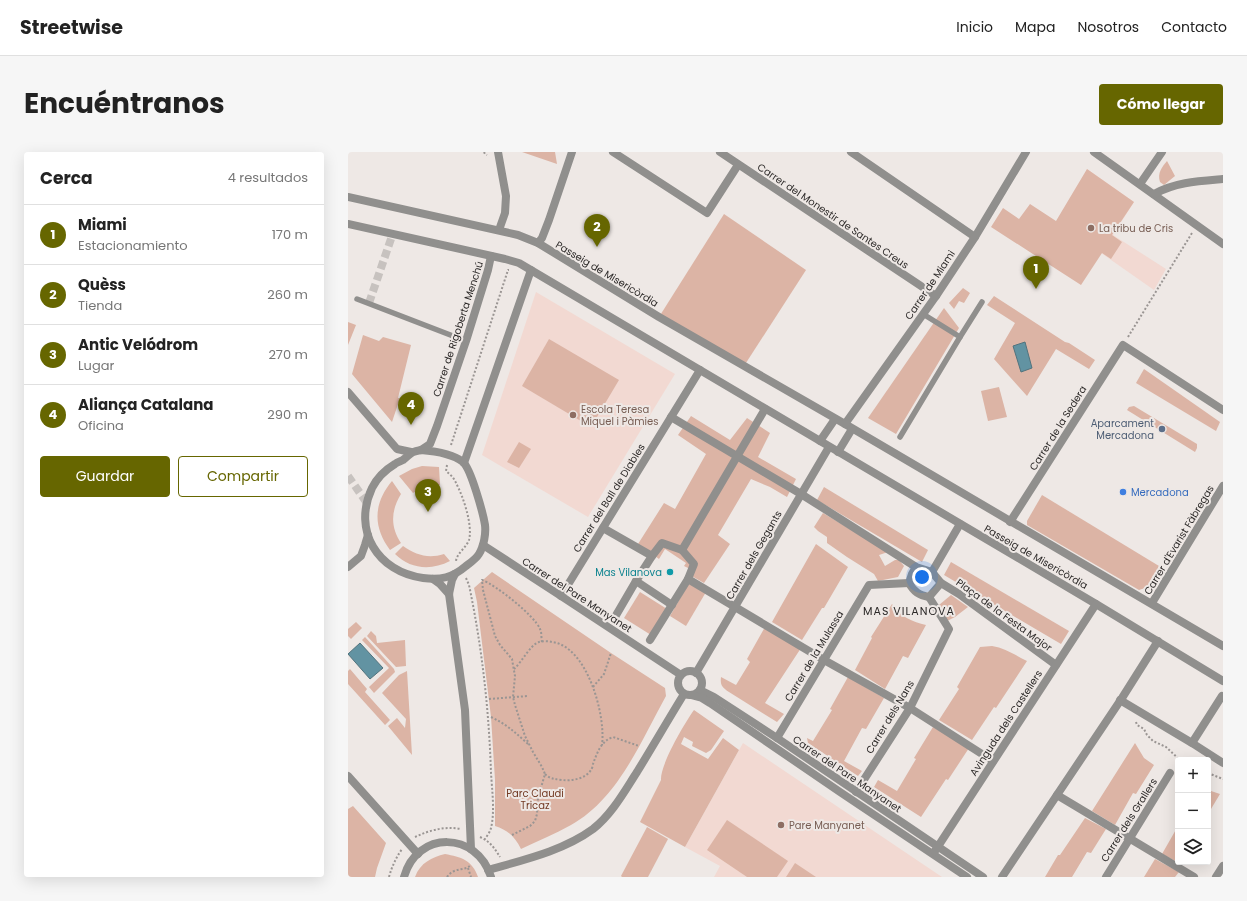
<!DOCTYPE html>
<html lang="es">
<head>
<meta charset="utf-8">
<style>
	:root { --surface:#fff; --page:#f6f6f6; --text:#222; --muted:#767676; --line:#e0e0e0; --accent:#660 }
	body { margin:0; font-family:Poppins,sans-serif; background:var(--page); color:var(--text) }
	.controls { position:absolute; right:12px; bottom:12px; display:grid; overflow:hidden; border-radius:4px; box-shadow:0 4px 16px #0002 }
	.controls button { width:36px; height:36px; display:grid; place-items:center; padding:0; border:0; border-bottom:1px solid var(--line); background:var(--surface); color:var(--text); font:20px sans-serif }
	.you { position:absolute; left:574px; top:425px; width:14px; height:14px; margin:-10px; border:3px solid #fff; border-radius:50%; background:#1a73e8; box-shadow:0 0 0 6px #1a73e833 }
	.badge { display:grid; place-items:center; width:26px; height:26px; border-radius:50%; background:var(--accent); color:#fff; font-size:13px; font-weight:700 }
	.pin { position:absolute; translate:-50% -33px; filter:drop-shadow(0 1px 2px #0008) }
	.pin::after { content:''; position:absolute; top:21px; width:14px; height:12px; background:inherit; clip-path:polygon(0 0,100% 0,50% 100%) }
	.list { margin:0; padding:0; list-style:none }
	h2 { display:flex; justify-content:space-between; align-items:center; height:52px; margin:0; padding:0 16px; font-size:17px }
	h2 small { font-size:13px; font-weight:400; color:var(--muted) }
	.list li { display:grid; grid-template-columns:26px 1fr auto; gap:12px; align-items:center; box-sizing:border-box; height:60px; padding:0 16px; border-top:1px solid var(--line) }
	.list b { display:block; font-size:15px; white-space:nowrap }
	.list p { margin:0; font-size:13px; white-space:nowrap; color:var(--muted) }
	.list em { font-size:13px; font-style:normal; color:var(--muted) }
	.actions { display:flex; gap:8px; padding:12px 16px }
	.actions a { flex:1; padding:9px 0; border:1px solid var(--accent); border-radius:4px; text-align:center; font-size:14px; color:var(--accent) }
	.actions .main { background:var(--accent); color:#fff }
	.icon { flex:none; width:22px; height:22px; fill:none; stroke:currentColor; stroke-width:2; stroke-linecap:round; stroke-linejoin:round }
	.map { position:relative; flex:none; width:875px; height:725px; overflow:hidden; border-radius:4px }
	header { display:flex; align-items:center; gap:24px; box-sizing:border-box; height:56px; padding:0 20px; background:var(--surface); border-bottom:1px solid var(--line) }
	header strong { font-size:19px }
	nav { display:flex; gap:22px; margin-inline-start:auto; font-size:14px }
	.intro { display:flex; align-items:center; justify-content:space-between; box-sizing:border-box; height:96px; padding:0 24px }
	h1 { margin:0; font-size:28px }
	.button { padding:10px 18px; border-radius:4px; background:var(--accent); color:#fff; font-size:14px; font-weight:700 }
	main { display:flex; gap:24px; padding:0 24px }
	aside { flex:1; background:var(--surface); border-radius:4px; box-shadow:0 4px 16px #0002 }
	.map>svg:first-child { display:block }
</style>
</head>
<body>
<header>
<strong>Streetwise</strong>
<nav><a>Inicio</a><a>Mapa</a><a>Nosotros</a><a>Contacto</a></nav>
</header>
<div class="intro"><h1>Encuéntranos</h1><a class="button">Cómo llegar</a></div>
<main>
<aside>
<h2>Cerca<small>4 resultados</small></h2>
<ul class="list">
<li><span class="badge">1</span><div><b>Miami</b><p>Estacionamiento</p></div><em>170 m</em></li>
<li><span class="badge">2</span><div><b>Quèss</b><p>Tienda</p></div><em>260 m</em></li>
<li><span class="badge">3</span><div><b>Antic Velódrom</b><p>Lugar</p></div><em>270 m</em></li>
<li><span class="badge">4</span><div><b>Aliança Catalana</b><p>Oficina</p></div><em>290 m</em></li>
</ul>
<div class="actions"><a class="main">Guardar</a><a>Compartir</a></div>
</aside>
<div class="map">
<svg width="875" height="725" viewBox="0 0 875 725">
	<rect width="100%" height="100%" fill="#eee8e5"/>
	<g fill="#f2d9d2">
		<polygon points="739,17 786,50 765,83 818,117 806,138 726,82"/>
		<polygon points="188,140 327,222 240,365 134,303"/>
		<polygon points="395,591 594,725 366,725 372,714 337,695"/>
	</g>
	<g fill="#dcb4a5">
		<polygon points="174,0 207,0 209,12"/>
		<path d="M819 9 827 24 816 33 812 30C809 21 814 15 819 9Z"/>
		<polygon points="739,17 786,50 764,83 774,90 763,107 754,101 733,133 643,75 655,56 671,67 682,52 708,69"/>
		<polygon points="376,62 458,118 396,214 311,165"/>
		<polygon points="615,136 622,141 616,151 611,149 606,157 601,151"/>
		<polygon points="646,144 717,190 721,191 747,208 741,217 708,197 679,244 646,207 667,171 639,153"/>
		<polygon points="596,156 611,176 548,282 520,266"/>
		<polygon points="0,170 8,173 0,193"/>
		<polygon points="15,183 31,189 35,185 63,193 50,246 52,246 44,270 4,222"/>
		<polygon points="201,187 271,228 243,275 174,234"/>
		<polygon points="796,217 872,270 868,279 788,231"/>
		<polygon points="651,235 659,265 640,269 633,239"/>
		<polygon points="786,254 849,292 849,296 847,300 779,258 781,255"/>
		<polygon points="343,264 382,288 399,266 422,281 410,305 448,327 439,345 422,335 403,327 370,383 382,392 356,431 340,422 342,417 336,414 338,411 317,397 311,407 290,392 316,351 327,357 358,302 330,283"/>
		<polygon points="171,290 183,297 171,316 159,310"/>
		<polygon points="74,314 91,315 92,333 73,336 65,341 51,324 64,317"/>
		<path d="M44 329 53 342C43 358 42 375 53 391L42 398C25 375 25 352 44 329Z"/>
		<polygon points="476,335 580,398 574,410 469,348"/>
		<polygon points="694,343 811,414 800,435 791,438 679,373 679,369"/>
		<polygon points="475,361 540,400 531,403 537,414 547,408 551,408 556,414 550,425 530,429 526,422 499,405 479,391 479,385 470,379 466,375"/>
		<polygon points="468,392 500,415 476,456 474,456 454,488 424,470"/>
		<path d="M55 394C68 403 80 407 96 402L102 409C83 419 62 417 47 402Z"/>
		<polygon points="603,410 721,479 713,492 596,423"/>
		<path d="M144 420 263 501 317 536 318 544C293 589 270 647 223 673 207 682 189 689 173 697 167 685 160 678 147 674V628L143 565 129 450 126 436Z"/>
		<polygon points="341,431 358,440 338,474 322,464"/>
		<polygon points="292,440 319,457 303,483 276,466"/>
		<polygon points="603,443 620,455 607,465 599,469 591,453"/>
		<path d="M544 452C551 464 565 470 578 473L560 506 555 504 537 537 507 518 524 486 523 485Z"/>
		<polygon points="8,470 14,476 3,487 0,484 0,477"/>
		<path d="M417 475 453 496 417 551 436 562 429 570 381 540C374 535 372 533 373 525L388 533 402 510 399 507Z"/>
		<polygon points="23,479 28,484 29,491 57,488 58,514 48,515 19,484"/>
		<polygon points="17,485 46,517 47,520 26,541 21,535 41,516 14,488"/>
		<path d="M644 494C657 496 667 503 679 509L648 556 646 555 624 588 591 568 611 537 609 535 632 495Z"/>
		<polygon points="2,517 19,537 17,540 42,568 37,573 0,532 0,519"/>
		<polygon points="59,519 64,603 40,574 49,566 57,576 58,567 34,541 51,523"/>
		<polygon points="500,525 536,546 518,577 514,576 496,609 514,619 510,624 460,591 459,586 465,589 484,558 482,557"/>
		<path d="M346 558 376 579 363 598 358 601 344 594 345 590 336 585 333 592 360 607 375 586 391 598 337 695 292 670 313 628C312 613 336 572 346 558Z"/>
		<polygon points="585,575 621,596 600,628 598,627 573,665 526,635 530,628 549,639 568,607 566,606"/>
		<polygon points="787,591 796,606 806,613 788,642 785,641 767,673 744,659"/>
		<polygon points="860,638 872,642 860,662"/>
		<polygon points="5,654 38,691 29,716 27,725 0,725 0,657"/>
		<polygon points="737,666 758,677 743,701 739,700 724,725 697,725 710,703 712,703"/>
		<polygon points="379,668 440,709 429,725 399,725 359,698"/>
		<polygon points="830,674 830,710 832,710 831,711 814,702"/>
		<polygon points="299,675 320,687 300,725 274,725 273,724"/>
		<path d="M97 702C113 705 124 708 130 725H67C72 711 84 705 97 702Z"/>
		<polygon points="807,707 831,720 827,725 796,725"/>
		<polygon points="447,711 468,725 438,725"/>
	</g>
	<g fill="#6293a2" stroke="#52737d">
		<polygon points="677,190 684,216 673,220 665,194"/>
		<polygon points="12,491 35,516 22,527 0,502"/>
	</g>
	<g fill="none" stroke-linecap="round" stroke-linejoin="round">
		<g stroke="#c7c2bf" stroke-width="8" stroke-dasharray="8 4" stroke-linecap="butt">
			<polyline points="21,151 45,81"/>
			<polyline points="0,324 19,351"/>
		</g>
		<g stroke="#9a9593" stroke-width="2" stroke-dasharray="2 2" stroke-linecap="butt">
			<polyline points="136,0 137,2 139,3"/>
			<polyline points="780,185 844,81"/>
			<polyline points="103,293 160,118 161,118"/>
			<path d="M99 313 98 319C102 322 106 326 108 331 115 344 125 373 121 388 118 396 109 401 108 409"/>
			<path d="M118 426 121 433C134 495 141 558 143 621 144 638 147 660 143 676 142 680 139 684 137 687"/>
			<path d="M166 517C174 510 182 493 191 490 195 489 200 489 204 490 239 494 258 563 254 593"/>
			<polyline points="245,535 256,522 263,501"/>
			<polyline points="141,547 180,544"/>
			<path d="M143 565C158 572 168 581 180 592"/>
			<polyline points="788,570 789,573 796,577 799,583 805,589 818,595 832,608"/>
			<polyline points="860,621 875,627"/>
			<path d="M197 622C202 627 207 627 214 628 224 629 237 627 243 618 244 617 245 613 245 612 249 601 253 589 265 585L291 594"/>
			<path d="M164 683 182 674 187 669 189 662 190 646 197 622 194 615 185 600 177 584 167 553 165 545 167 524 165 513 164 507 152 493 147 484 135 438 134 428C148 433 187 464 192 477 194 481 193 486 194 490"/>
			<path d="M67 685C82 678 97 674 113 677"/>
			<path d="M132 685C142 689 147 697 152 705"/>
			<polyline points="120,716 123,725"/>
			<path d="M41 725C44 714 48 706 54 697"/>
			<path d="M99 725C107 714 116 720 123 713"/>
		</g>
		<g stroke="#908f8d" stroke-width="5.5">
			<polyline points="9,147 118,189"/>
			<polyline points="612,185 634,150"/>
			<polyline points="552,285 612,185 575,162"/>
		</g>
		<g stroke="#908f8d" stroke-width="8">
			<polyline points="150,0 158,44 157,61 151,78"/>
			<polyline points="265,0 359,61 390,13"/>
			<polyline points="372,0 588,144"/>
			<polyline points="503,0 627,85"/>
			<polyline points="746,0 875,92"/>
			<polyline points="792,32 814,0"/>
			<path d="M806 42C828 30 851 29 875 27"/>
			<polyline points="0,45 170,83 190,91 311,165 497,272 875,494"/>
			<polyline points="0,72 157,107 171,111 748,452 875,529"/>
			<polyline points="190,91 194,86 201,68 224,0"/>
			<polyline points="0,240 49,297 63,300"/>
			<polyline points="323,265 453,342 568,415 584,420 593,431 611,442 708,513"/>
			<polyline points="497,272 588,144 627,85 678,0"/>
			<polyline points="472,289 487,267"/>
			<path d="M73 298C86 299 105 302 115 310 123 317 135 361 137 373 138 381 136 394 131 402 128 407 122 411 118 414 104 426 93 428 75 426 30 420 4 379 24 336 29 326 37 318 47 312 49 310 53 309 55 308 64 301 62 300 73 298Z"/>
			<polyline points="73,298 82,292 89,274 118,189 140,118 143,104"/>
			<polyline points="490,300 504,277"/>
			<polyline points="116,311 183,118"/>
			<polyline points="662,370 775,193 875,258"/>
			<polyline points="255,376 304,404 288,429 324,453"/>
			<polyline points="135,393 213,444 333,523"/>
			<polyline points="334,398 417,257"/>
			<polyline points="304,404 314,391 334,398 346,412 340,427"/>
			<polyline points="0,415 13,404 17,393 20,383"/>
			<path d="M568 415 564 422 561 431C566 440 571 443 581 445L593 431"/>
			<polyline points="584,420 612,372"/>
			<polyline points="107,422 104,428 101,442 117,558 123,697"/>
			<polyline points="85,427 92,432 101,442"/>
			<polyline points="213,444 352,218"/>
			<polyline points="804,451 875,334"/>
			<polyline points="267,465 288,429"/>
			<polyline points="302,488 340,427 476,508 562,556 645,609"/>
			<circle cx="342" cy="531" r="12"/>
			<polyline points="348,521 481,295"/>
			<polyline points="352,538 366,545 429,586 635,725"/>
			<polyline points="343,543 354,546 362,551 492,640 619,725"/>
			<polyline points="772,548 844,591 875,611"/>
			<polyline points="429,586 521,433 561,431"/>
			<polyline points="844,591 874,544"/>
			<polyline points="0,624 70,702"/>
			<polyline points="508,640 562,556 601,477 581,445"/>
			<polyline points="709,643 846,725"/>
			<polyline points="587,699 748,452"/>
			<path d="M140 718C175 708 215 699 245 677 264 662 276 640 289 620 305 594 320 568 336 542"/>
			<path d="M56 725C69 678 129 679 143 725"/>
			<polyline points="654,725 774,546 810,489"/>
			<polyline points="758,725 822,621"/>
			<polyline points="868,725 875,714"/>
		</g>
	</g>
	<g fill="#8d6e63" stroke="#eee8e5" stroke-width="1.5">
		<circle cx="743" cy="76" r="4"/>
		<circle cx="225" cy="263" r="4"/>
		<circle cx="433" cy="673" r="4"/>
	</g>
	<circle fill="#5c6f8a" stroke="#eee8e5" stroke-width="1.5" cx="814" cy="277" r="4"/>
	<circle fill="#3f7fe0" stroke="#eee8e5" stroke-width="1.5" cx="775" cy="340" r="4"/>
	<circle fill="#0f9aa8" stroke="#eee8e5" stroke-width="1.5" cx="322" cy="420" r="4"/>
	<g text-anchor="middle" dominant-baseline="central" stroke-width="4" stroke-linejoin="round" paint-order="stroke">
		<g font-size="10" fill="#2c2928" stroke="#eee8e5">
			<text transform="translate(485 64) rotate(34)">Carrer del Monestir de Santes Creus</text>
			<text transform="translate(259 122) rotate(31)">Passeig de Misericòrdia</text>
			<text transform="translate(582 133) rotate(-56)">Carrer de Miami</text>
			<text transform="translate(110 177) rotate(-72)">Carrer de Rigoberta Menchú</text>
			<text transform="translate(710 276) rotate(-58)">Carrer de la Sedera</text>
			<text transform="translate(261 346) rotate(-58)">Carrer del Ball de Diables</text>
			<text transform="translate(831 388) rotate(-59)">Carrer d'Evarist Fàbregas</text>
			<text transform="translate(406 403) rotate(-60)">Carrer dels Gegants</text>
			<text transform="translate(688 405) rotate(30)">Passeig de Misericòrdia</text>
			<text transform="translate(229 443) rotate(33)">Carrer del Pare Manyanet</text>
			<text transform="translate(656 463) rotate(36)">Plaça de la Festa Major</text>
			<text transform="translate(466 504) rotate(-59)">Carrer de la Mulassa</text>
			<text transform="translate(542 565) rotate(-59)">Carrer dels Nans</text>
			<text transform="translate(658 571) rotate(-57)">Avinguda dels Castellers</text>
			<text transform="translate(499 622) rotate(34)">Carrer del Pare Manyanet</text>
			<text transform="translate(781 668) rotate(-58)">Carrer dels Grallers</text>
		</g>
		<g font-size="10" fill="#785e54" stroke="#eee8e5" text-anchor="start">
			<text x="751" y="76">La tribu de Cris</text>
			<text x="233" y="257">Escola Teresa<tspan x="233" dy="12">Miquel i Pàmies</tspan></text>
			<text x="441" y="673">Pare Manyanet</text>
		</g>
		<g font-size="10" fill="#4e5e75" stroke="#eee8e5" text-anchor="end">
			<text x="806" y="271">Aparcament<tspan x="806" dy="12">Mercadona</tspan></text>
		</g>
		<g font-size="10" fill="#366cbe" stroke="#eee8e5" text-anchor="start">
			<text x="783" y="340">Mercadona</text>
		</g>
		<g font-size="10" fill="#0d838f" stroke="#eee8e5" text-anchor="end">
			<text x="314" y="420">Mas Vilanova</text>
		</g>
		<g font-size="10" fill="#733a23" stroke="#eee8e5">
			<text x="187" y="641">Parc Claudi<tspan x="187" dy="12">Tricaz</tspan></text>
		</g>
		<g font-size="11" letter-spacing="1" fill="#2c2928" stroke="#eee8e5">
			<text x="561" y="459">MAS VILANOVA</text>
		</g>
	</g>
</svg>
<div class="controls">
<button>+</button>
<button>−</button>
<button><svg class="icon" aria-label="layers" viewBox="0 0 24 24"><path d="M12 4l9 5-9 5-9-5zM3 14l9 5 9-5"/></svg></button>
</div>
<div class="you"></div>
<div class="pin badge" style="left:688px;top:137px">1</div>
<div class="pin badge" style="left:249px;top:95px">2</div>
<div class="pin badge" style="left:80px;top:360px">3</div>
<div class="pin badge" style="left:63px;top:273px">4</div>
</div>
</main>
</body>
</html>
